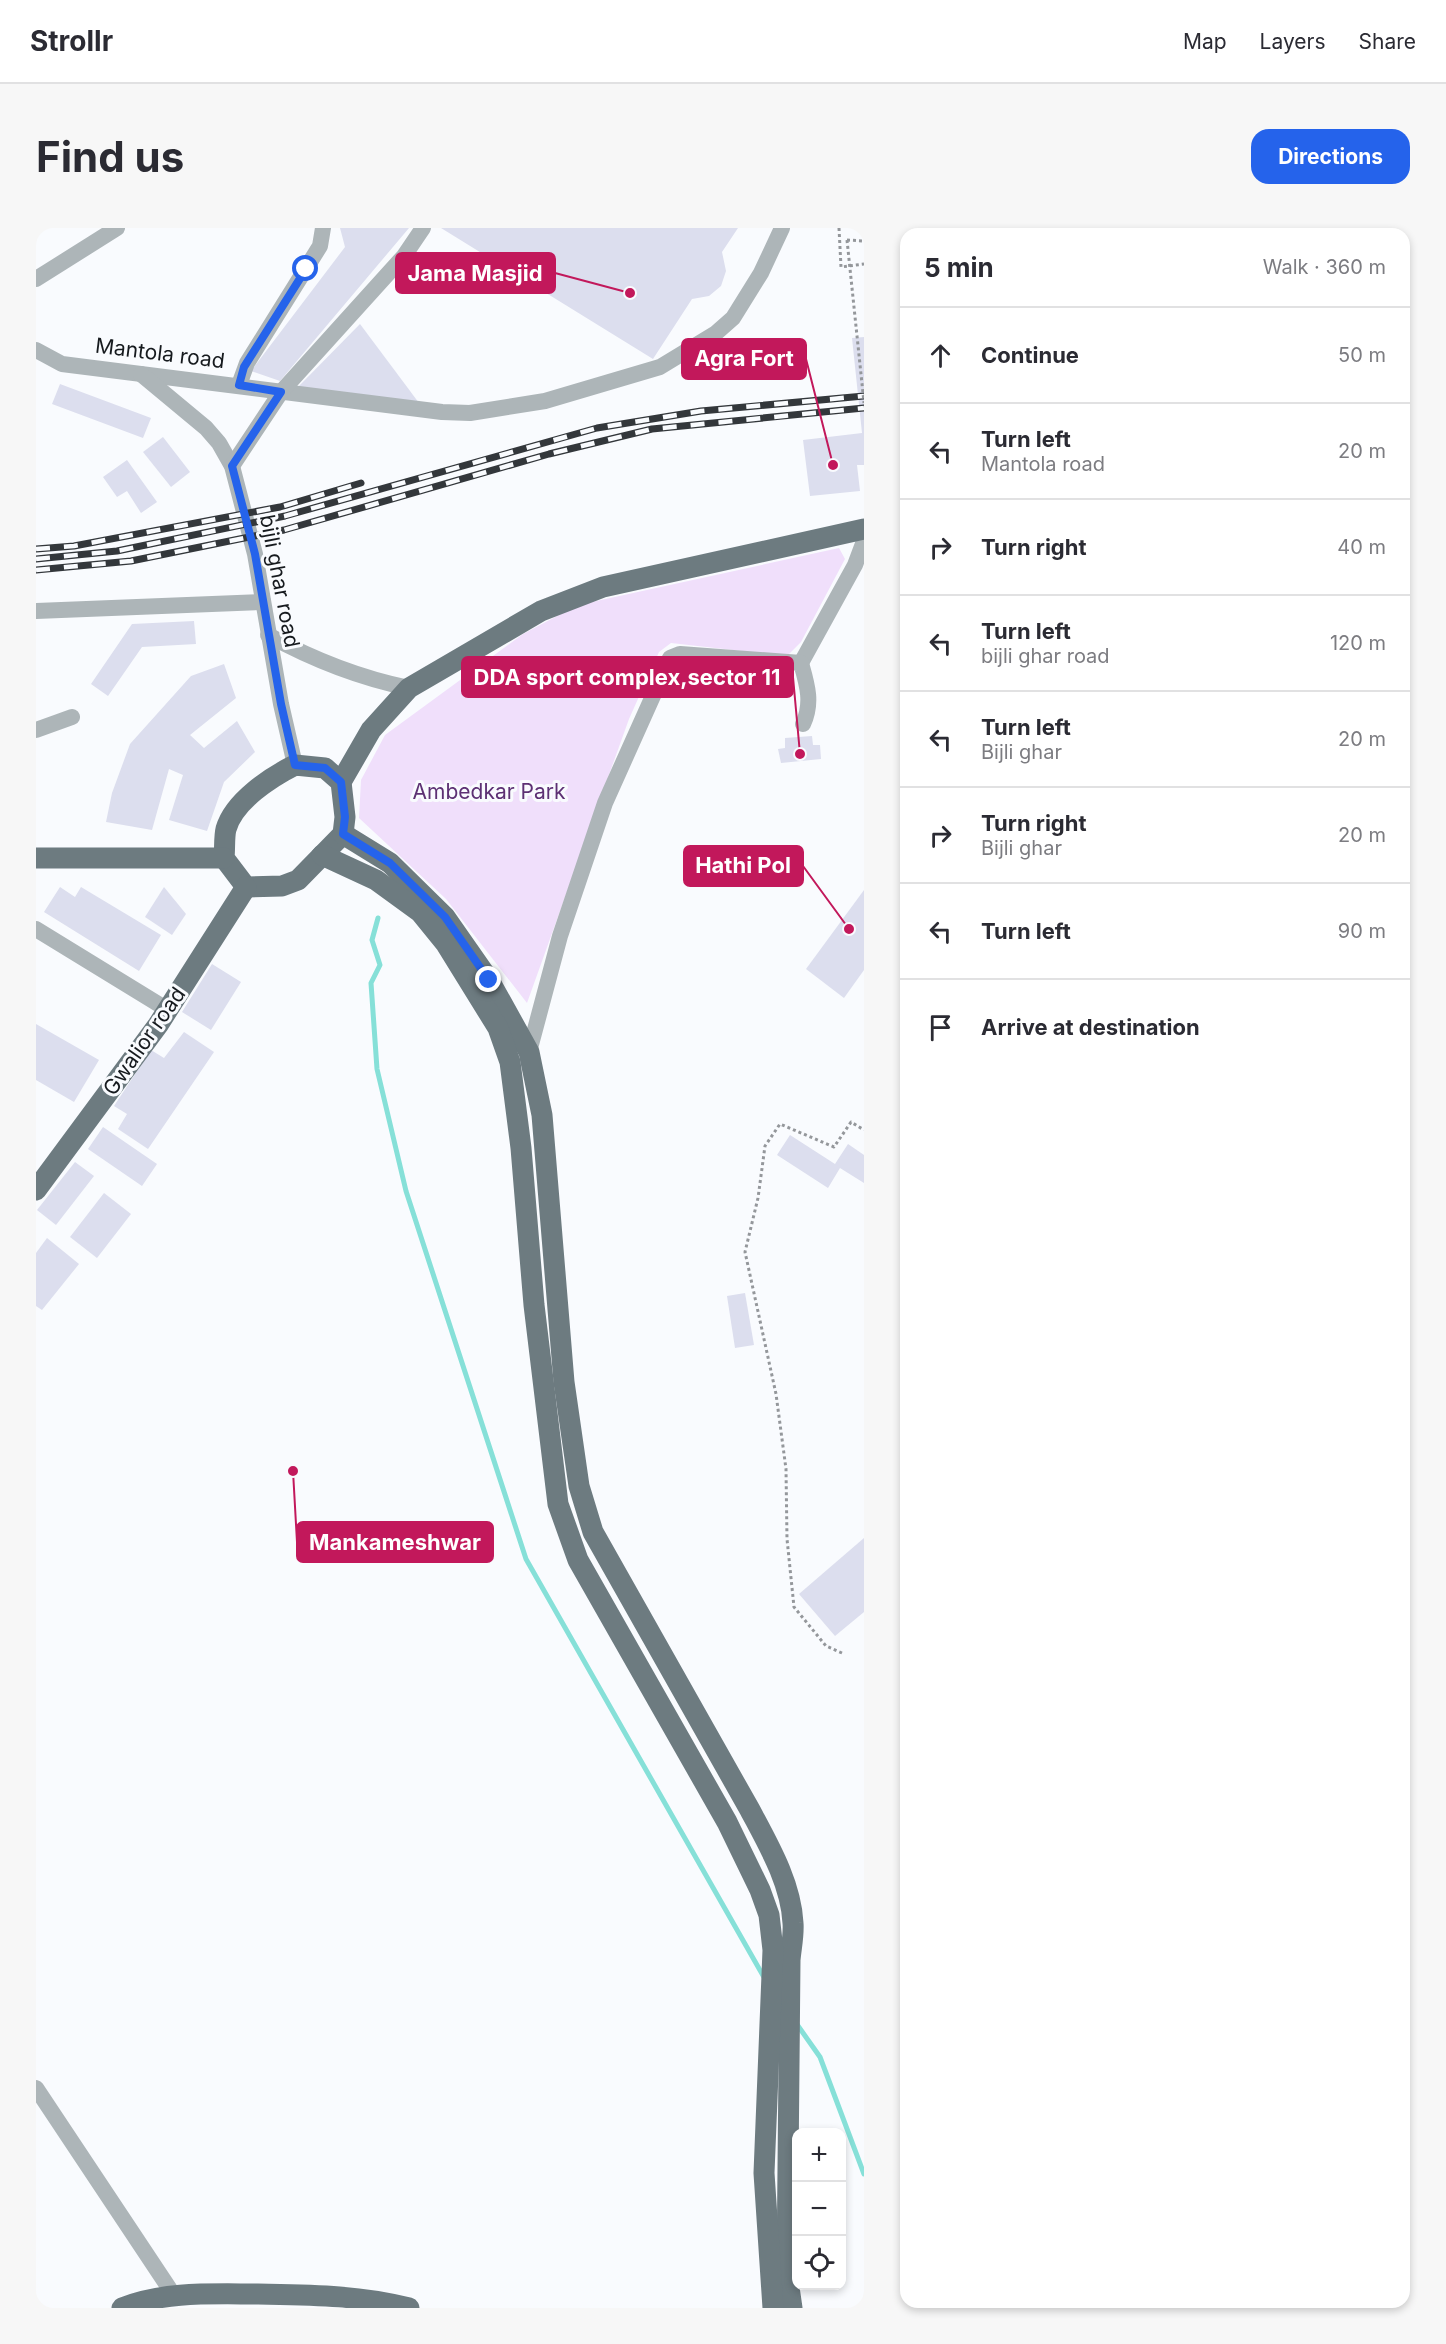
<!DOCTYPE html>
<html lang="en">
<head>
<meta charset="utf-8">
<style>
	:root { --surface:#fff; --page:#f7f7f7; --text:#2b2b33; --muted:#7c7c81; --line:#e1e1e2; --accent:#2563eb }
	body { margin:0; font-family:Inter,sans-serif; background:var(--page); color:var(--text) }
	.controls { position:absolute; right:18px; bottom:18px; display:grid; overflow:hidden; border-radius:12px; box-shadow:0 3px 9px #0003 }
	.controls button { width:54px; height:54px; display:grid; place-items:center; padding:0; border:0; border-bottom:2px solid var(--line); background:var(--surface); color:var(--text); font:30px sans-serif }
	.stop { position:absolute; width:18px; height:18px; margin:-14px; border:4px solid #2563eb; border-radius:50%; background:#fff }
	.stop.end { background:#2563eb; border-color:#fff; box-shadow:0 2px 6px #0008 }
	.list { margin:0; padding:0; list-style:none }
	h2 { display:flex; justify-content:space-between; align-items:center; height:78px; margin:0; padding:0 24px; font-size:26px }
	h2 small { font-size:20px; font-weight:400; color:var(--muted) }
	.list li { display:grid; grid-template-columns:39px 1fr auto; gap:18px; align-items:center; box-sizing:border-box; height:96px; padding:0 24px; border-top:2px solid var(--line) }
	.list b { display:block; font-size:22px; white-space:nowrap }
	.list p { margin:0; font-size:20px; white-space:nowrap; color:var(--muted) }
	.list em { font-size:20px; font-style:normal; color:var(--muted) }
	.icon { flex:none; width:33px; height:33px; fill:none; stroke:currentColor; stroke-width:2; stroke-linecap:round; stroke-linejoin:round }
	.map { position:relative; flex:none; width:828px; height:2080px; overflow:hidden; border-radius:18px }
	header { display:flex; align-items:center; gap:36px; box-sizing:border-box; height:84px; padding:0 30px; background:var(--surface); border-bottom:2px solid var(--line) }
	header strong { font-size:28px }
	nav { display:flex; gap:33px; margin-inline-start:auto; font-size:21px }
	.intro { display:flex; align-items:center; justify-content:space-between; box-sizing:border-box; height:144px; padding:0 36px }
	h1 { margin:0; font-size:42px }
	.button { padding:15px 27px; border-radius:18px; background:var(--accent); color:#fff; font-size:21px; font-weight:700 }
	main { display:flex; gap:36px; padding:0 36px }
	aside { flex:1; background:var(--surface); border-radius:18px; box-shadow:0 3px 9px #0003 }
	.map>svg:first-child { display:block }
</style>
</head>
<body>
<header>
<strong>Strollr</strong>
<nav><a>Map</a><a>Layers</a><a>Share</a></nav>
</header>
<div class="intro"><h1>Find us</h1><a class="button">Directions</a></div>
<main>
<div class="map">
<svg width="828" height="2080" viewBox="0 0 828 2080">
	<rect width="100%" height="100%" fill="#f9fbfe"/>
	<polygon fill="#f0dffb" points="803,320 809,331 765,414 751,428 635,415 623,424 593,491 491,775 410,671 323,590 325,552 349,507 487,406 542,377"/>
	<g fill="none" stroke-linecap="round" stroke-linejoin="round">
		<g stroke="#86e0d8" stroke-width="5">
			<polyline points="342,690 336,712 344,737 335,755 341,841 370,963 490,1331 729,1751"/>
			<polyline points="760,1795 784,1829 828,1946"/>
		</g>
	</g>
	<g fill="#dcdeee">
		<polygon points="304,0 373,0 244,153 215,143 309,19"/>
		<polygon points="405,0 702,0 686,24 690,43 685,58 673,68 656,71 617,131"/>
		<polygon points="324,96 383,175 261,160"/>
		<polygon points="828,109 828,237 821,237 824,263 774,268 767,212 826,205 816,110"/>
		<polygon points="24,156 115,190 107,210 16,176"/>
		<polygon points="127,209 154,244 135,259 107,224"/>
		<polygon points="91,232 121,274 105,285 91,263 81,269 67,249"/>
		<polygon points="158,393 160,416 106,419 72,468 55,456 96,396"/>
		<polygon points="188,436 200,470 154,507 168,520 201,493 219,524 188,554 171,603 133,592 147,547 133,541 116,602 70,594 76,565 94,516 155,448"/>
		<polygon points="776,508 777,517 784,517 785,531 745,535 742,521 749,520 749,510"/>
		<polygon points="24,659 39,669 45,659 125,707 103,743 8,684"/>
		<polygon points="128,659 150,686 136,707 109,689"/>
		<polygon points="828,662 828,742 808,770 770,741"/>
		<polygon points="176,736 205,754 175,802 146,784"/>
		<polygon points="0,796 63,832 38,874 0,852"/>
		<polygon points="148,804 178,824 112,921 82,901 91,886 78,878 115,822 128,830"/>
		<polygon points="67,899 121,936 106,958 52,921"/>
		<polygon points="754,907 799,936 812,916 828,927 828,955 804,940 792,960 741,927"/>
		<polygon points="39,934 58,948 20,997 1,982"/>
		<polygon points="68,965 95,986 61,1030 34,1009"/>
		<polygon points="11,1010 43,1036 6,1082 0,1078 0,1025"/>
		<polygon points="709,1065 718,1117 699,1120 691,1068"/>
		<polygon points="828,1310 828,1384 799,1408 763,1366"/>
	</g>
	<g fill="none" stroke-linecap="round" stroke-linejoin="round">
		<g stroke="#94979b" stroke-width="3" stroke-dasharray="3 3" stroke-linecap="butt">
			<polyline points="803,0 805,39 828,36"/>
			<polyline points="811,12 828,13"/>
			<polyline points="806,1425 790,1418 758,1379 751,1311 750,1241 740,1166 709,1024 722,970 729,918 744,896 798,919 815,894 828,902"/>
		</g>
		<g stroke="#adb5b8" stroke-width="16">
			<polyline points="0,51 81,0"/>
			<polyline points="0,122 26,136 406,184 434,185 509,173 624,139 680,105 697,90 725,45 746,0"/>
			<polyline points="105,146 170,200 183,215 196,238 219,326 245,476 259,537"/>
			<polyline points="203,157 211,135 284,18 287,0"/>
			<polyline points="196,238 245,164 368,28 387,0"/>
			<polyline points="0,383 227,374"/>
			<path d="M232 407C276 431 324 450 373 460"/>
			<polyline points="765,435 819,337 828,313"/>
			<polyline points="0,502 36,489"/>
			<polyline points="0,701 132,782"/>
			<path d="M493 824 524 708 569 575 634 430 644 426 765 435C771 456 777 475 767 496"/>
			<polyline points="0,1860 139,2069"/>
		</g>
		<g stroke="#6d7b80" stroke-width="21">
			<path d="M259 537 289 540 305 554 309 589 307 606 262 652 246 658 210 659 188 630C189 621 188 609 190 601 198 573 235 549 259 537Z"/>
			<polyline points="305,554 335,502 373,460 505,383 567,359 828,301"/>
			<path d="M307 606 354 635 409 689 453 752 493 824 506 887 528 1154 543 1258 557 1304 714 1582C732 1616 755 1655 757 1695 758 1707 755 1720 754 1732L751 2045 756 2080"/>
			<polyline points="286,627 340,652 384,684 410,716 462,800 474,834 485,920 498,1077 522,1276 542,1332 691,1594 724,1662 733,1687 737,1722 728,1945 737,2080"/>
			<polyline points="0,630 188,630"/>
			<polyline points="0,962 122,797 210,659"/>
			<path d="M86 2080C128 2063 178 2066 222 2066 274 2067 323 2067 373 2080"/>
		</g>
		<g stroke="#33373b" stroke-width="7">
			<g id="rail">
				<polyline points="0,321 38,318 244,279 325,255"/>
				<polyline points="0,331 81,323 249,288 561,200 665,183 828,168"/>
				<polyline points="0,342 95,333 248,302 513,226 616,201 828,180"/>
			</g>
		</g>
		<use href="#rail" stroke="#f9fbfe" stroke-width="4.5" stroke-dasharray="14" stroke-linecap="butt"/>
		<polyline stroke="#94979b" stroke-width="3" stroke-dasharray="3 3" stroke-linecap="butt" points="811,12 828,175"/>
	</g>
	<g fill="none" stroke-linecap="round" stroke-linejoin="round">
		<polyline stroke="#2563eb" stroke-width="8" points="270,41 208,139 203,157 245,164 196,238 219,326 245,476 259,537 289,540 305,554 309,589 307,606 354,635 409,689 453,752"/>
	</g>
	<g text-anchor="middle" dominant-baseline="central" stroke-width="6" stroke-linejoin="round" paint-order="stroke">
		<g font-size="21" fill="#161a1e" stroke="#f9fbfe">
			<text transform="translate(124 125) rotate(7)">Mantola road</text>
			<text transform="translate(244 353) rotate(79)">bijli ghar road</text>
			<text transform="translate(108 813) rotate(-55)">Gwalior road</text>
		</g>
		<g font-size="21" fill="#5d3174" stroke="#f9fbfe">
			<text x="453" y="563">Ambedkar Park</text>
		</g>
	</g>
	<path fill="none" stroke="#c2185b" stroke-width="2" d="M594 65L519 45M797 237L770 131M764 526L757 449M813 701L767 638M257 1243L261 1314"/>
	<g fill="#c2185b" stroke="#f9fbfe" stroke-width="2">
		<circle cx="594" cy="65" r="6"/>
		<circle cx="797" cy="237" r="6"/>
		<circle cx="764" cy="526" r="6"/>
		<circle cx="813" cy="701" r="6"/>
		<circle cx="257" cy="1243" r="6"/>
	</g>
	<g fill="#c2185b" stroke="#c2185b" stroke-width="2">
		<rect x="360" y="25" width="159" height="40" rx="6"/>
		<rect x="646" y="111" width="124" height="40" rx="6"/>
		<rect x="426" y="429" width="331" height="40" rx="6"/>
		<rect x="648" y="618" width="119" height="40" rx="6"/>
		<rect x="261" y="1294" width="196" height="40" rx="6"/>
	</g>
	<g font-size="22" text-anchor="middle" font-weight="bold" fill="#fff">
		<text x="439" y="53">Jama Masjid</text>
		<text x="708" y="138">Agra Fort</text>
		<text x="591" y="457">DDA sport complex,sector 11</text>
		<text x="707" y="645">Hathi Pol</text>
		<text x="359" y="1322">Mankameshwar</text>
	</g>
</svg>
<div class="controls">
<button>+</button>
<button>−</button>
<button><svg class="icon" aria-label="locate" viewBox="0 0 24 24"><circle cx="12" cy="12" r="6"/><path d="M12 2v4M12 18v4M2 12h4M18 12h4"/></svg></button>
</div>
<div class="stop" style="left:270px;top:41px"></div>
<div class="stop end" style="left:453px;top:752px"></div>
</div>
<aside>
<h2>5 min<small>Walk · 360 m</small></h2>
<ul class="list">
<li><svg class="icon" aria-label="ahead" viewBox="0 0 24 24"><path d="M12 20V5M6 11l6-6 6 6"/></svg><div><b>Continue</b></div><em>50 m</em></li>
<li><svg class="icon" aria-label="left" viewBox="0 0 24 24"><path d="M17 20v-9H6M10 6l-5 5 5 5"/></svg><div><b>Turn left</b><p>Mantola road</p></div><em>20 m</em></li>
<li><svg class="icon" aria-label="right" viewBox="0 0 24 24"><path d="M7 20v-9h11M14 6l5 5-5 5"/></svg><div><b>Turn right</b></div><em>40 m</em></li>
<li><svg class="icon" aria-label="left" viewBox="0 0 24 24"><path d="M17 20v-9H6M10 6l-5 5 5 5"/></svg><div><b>Turn left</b><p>bijli ghar road</p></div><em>120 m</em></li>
<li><svg class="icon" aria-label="left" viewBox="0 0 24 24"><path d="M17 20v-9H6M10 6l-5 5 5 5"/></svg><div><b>Turn left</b><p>Bijli ghar</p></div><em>20 m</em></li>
<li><svg class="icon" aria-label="right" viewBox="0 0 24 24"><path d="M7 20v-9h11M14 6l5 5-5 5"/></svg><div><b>Turn right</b><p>Bijli ghar</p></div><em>20 m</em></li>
<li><svg class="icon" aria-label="left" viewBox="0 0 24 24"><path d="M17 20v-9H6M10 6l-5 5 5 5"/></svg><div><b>Turn left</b></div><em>90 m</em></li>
<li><svg class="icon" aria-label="arrive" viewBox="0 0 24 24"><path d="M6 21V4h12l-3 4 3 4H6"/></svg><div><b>Arrive at destination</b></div></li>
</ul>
</aside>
</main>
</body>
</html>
